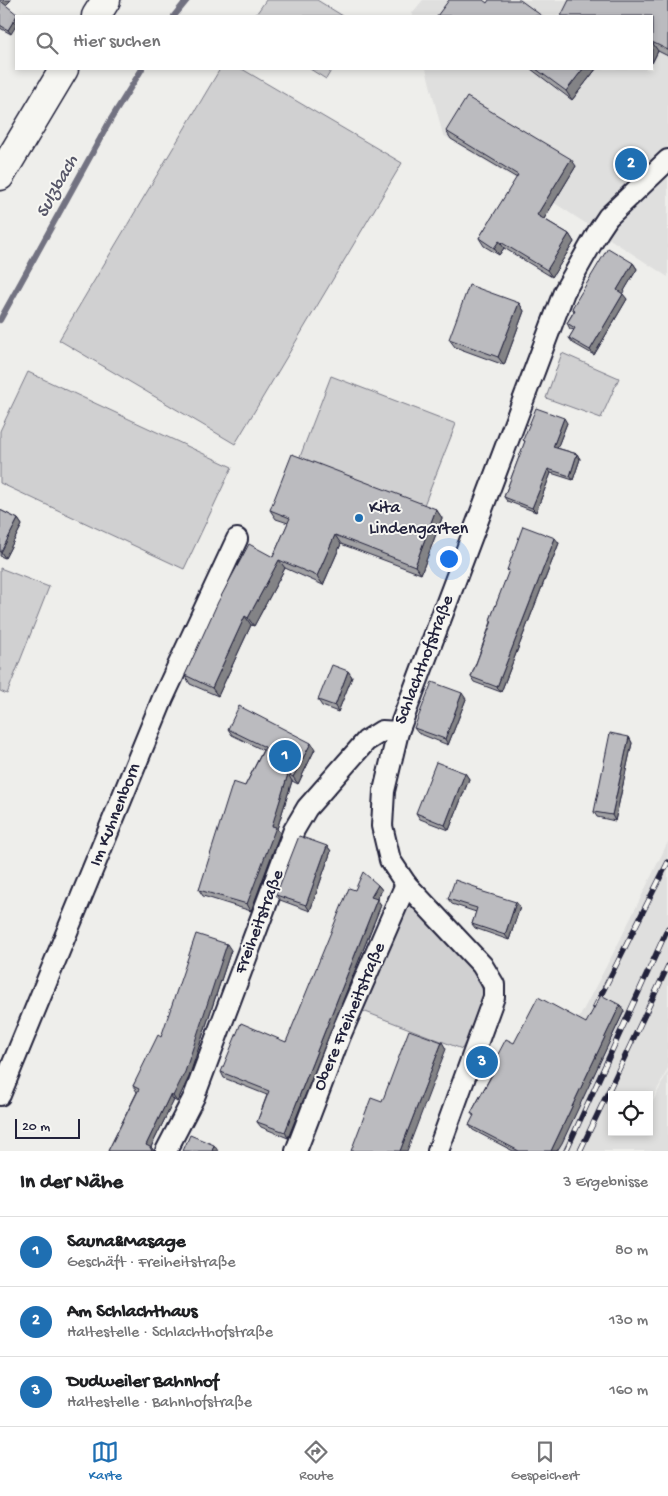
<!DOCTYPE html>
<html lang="de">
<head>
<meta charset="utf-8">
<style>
	:root { --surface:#fff; --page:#f6f6f6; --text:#202124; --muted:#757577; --line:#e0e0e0; --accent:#1f6fb2 }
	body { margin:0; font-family:"Gochi Hand",sans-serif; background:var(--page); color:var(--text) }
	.controls { position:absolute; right:15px; bottom:15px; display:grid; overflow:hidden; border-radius:0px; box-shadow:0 2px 8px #0003 }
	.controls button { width:45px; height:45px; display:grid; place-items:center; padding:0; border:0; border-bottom:1px solid var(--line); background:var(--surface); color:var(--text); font:25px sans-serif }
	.scale { position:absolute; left:15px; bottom:12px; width:65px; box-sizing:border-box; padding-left:5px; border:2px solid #22223b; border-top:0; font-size:14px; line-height:18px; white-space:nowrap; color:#22223b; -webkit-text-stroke:4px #f6f6f2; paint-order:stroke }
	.you { position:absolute; left:448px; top:558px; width:18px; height:18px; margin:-12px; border:4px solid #fff; border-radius:50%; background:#1a73e8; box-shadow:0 0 0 8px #1a73e833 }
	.badge { display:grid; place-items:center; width:32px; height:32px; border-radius:50%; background:var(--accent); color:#fff; font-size:16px; font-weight:700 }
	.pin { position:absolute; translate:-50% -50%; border:2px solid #fff; box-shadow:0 1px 5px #0006 }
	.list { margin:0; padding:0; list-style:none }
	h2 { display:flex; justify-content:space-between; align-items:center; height:65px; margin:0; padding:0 20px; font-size:21px }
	h2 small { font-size:16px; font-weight:400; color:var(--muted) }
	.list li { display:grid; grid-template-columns:32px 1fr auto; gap:15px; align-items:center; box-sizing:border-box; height:70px; padding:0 20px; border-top:1px solid var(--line) }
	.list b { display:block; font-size:19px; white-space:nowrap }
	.list p { margin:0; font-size:16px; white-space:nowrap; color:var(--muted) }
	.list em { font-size:16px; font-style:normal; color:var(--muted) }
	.icon { flex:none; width:28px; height:28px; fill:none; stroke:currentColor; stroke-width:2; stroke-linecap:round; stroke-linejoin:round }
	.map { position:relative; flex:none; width:668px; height:1151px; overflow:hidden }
	.search { position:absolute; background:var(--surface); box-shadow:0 2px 8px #0003; left:15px; right:15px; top:15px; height:55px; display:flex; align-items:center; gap:12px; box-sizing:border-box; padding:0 18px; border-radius:0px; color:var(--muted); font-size:19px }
	.sheet { height:275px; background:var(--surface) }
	nav { display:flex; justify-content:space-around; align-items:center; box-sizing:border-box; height:70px; border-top:1px solid var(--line); background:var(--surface); font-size:14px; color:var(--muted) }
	nav a { display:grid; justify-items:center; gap:2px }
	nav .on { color:var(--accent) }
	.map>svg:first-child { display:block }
</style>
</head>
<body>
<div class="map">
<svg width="668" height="1151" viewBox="0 0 668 1151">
	<rect width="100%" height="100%" fill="#eeeeeb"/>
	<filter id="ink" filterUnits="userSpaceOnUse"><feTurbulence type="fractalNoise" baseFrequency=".02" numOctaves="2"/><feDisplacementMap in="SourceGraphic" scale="10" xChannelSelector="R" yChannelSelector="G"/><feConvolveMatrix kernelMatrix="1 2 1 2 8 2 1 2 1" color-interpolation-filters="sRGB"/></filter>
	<g filter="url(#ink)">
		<g fill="#dfdfde">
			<polygon points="423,0 668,0 668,277 556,204 443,135 426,69 652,69 652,16 413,16 412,13"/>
			<polygon points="668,842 668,1068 649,1107 649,1095 612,1095 612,1132 649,1132 649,1109 668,1071 668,1151 509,1151 618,944"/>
		</g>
		<g fill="#d0d0d1" stroke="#797986">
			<polygon points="266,0 317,0 343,16 255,16"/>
			<polygon points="220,69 242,69 402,163 235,444 59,340"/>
			<polygon points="310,69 332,69 326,79"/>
			<polygon points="562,353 619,378 601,418 546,398"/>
			<polygon points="28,372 232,467 184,569 0,483 0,431"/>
			<polygon points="331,376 456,424 422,510 298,462"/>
			<polygon points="0,568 49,587 7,694 0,691"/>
			<path d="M407 901C425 920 483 970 483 995 483 1011 469 1034 462 1049L363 1011Z"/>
		</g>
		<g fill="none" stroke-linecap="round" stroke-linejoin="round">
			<g stroke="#727281" stroke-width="6">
				<polyline points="174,16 187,0"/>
				<polyline points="0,320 111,119 142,69"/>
			</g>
			<g stroke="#22223b" stroke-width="24">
				<g id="minor">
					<polyline points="0,1095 163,698 237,539"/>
					<polyline points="166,1151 194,1097 294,830 307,808 366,741 382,731 398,732"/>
					<polyline points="296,1151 340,1036 406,884"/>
					<polyline points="438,1151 494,997 494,985 482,965 406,884 390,860 382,826 384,791 398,732 564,292 598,232 608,217 668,160"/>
				</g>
			</g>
			<g stroke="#22223b" stroke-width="31">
				<g id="secondary">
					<polyline points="96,16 106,0"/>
					<polyline points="0,176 64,69"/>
				</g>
			</g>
			<use href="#minor" stroke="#f6f6f2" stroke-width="20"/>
			<use href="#secondary" stroke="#f6f6f2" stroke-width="28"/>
			<g stroke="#22223b" stroke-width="5.5">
				<g id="rail">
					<polyline points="595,1007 668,862"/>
					<polyline points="566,1151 668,928"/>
					<polyline points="580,1151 668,966"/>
				</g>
			</g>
			<use href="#rail" stroke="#f6f6f2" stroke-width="4" stroke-dasharray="11" stroke-linecap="butt"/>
		</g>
		<g fill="#a1a1a4" stroke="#22223b">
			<polygon points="0,0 6,5 11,34 0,28"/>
			<polygon points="668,0 668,56 658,51 652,63 652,16"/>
			<polygon points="531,69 596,69 572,100"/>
			<polygon points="446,131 576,166 544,219 569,234 574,242 552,277 504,248 499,255 484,246 479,238 517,178 451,139"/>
			<polygon points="633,263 637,269 622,294 627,299 594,355 573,343 569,338 574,330 570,329 567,323 574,311 572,308"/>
			<polygon points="519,303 524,311 504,365 455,347 449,339"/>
			<polygon points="567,423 557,448 577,454 580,459 573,480 551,473 536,512 507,501 504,497 525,442 523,440"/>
			<polygon points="436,509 442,518 421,574 341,544 323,585 285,568 254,626 251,625 218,696 190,684 185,675 273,557 288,523 276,519 270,510"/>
			<polygon points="0,510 18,519 22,525 5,558 0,556"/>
			<polygon points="559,543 501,692 474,682 471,677 491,622 490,620 509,572 507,570"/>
			<polygon points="348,671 352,677 338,712 322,706 318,700"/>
			<polygon points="466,699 448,745 418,733 414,728"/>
			<polygon points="228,729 315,749 298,784 292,781 277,829 280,833 251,911 203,896 199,890 245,786 263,750 232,735"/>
			<polygon points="629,737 632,743 615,821 597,817 594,812"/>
			<polygon points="465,773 469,779 449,830 420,819 416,813"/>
			<polygon points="327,846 331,851 310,911 280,900 276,895"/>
			<polygon points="378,885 382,890 377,899 381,905 288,1138 261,1127 257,1122 267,1095 224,1078 221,1072 286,1042"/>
			<polygon points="480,891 520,907 509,940 475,928 472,924 476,912 452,904 448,899"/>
			<polygon points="231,950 189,1077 177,1102 174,1100 151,1147 154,1151 108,1151 137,1092 133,1086 161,1037"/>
			<polygon points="620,1005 624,1011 557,1151 513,1151 473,1130 469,1125 474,1117 471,1113 492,1074 489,1071 514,1043 586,1023"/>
		</g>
		<g fill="#838386" stroke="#22223b">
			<polygon points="4,0 11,0 5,6 2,2"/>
			<polygon points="16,17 16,26 11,34 8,30"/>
			<polygon points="652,42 658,51 652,63"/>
			<polygon points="583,69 596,69 572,100 566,91"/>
			<polygon points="571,159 576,166 542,222 537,215"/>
			<polygon points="569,234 574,242 552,277 547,270"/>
			<polygon points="499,241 504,248 499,255 494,248"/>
			<polygon points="633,263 637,269 621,296 617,290"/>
			<polygon points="623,294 627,299 594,355 590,350"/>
			<polygon points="519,303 524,311 504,365 498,357"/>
			<polygon points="564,418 567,423 556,451 553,447"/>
			<polygon points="577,454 580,459 573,480 570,476"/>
			<polygon points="548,469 551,473 536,512 532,508"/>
			<polygon points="436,509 442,518 421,574 415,566"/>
			<polygon points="18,519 22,525 5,558 1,552"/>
			<polygon points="335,535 341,544 323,585 317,576"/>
			<polygon points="555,538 559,543 501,692 497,687"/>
			<polygon points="279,560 285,568 254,626 248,618"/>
			<polygon points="245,616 251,625 218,696 212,688"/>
			<polygon points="348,671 352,677 338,712 335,706"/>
			<polygon points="462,693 466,699 448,745 445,739"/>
			<polygon points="629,737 632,743 615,821 612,815"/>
			<polygon points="311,743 315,749 298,784 293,777"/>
			<polygon points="465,773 469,779 449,830 445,825"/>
			<polygon points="288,774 292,781 277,829 280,833 251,911 247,904"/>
			<polygon points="327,846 331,851 310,911 306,905"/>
			<polygon points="378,885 382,890 375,902 371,897"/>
			<polygon points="377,899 381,905 288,1138 285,1132"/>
			<polygon points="516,902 520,907 509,940 505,935"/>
			<polygon points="227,944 231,950 189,1077 177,1102 173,1096"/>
			<polygon points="620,1005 624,1011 562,1143 557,1151 551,1151"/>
			<polygon points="442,1042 446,1049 407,1151 400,1151"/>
			<polygon points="170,1095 174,1100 151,1147 154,1151 152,1151 146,1145"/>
			<polygon points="214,1145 218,1151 212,1151"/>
		</g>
		<g fill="#bbbbbf" stroke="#22223b">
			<polygon points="0,0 4,0 2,2 18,15 16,16 16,17 8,30 0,25"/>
			<polygon points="449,0 483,0 487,3 489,0 520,0 542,16 437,16"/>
			<polygon points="569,0 668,0 668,50 652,42 652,16 561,16"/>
			<polygon points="536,69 583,69 566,91"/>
			<polygon points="467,97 571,159 537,215 569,234 547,270 499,241 494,248 479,238 518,175 446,131"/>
			<polygon points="608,248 633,263 617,290 623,294 590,350 569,338 575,328 567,323 575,310 572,308"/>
			<polygon points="469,285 519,303 498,357 449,339"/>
			<polygon points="536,408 564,418 553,447 577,454 570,476 548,469 532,508 504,497 525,441 523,440"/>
			<polygon points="292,454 436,509 415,566 335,535 317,576 279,560 248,618 245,616 212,688 185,675 218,602 249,544 273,557 290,518 270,510"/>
			<polygon points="0,510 18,519 1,552 0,552"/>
			<polygon points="523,526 555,538 497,687 471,677 492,621 490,620 509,570 507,570"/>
			<polygon points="332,665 348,671 335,706 318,700"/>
			<polygon points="432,682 462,693 445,739 414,728"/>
			<polygon points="239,706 311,743 293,777 288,774 272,826 276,827 247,904 199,890 233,782 245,786 265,747 228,729"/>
			<polygon points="610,733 629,737 612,815 594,812"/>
			<polygon points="436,762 465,773 445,825 416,813"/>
			<polygon points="299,836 327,846 306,905 276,895"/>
			<polygon points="363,872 378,885 371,897 377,899 285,1132 257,1122 269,1091 221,1072 241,1023 286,1042 349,888 355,890"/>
			<polygon points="455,880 478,888 477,890 516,902 505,935 472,924 477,908 448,899"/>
			<polygon points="196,934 227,944 185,1072 173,1096 170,1095 146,1145 150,1147 152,1151 108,1151 139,1089 133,1086 158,1035 161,1037"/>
			<polygon points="601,995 620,1005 551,1151 519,1151 469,1125 474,1115 471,1113 493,1073 489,1071 506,1039 514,1043 538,997 586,1023"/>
			<polygon points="409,1030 442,1042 400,1151 351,1151 371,1098 382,1102"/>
			<polygon points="190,1135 214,1145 212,1151 183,1151"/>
		</g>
	</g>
	<circle fill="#1f6fb2" stroke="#f6f6f2" stroke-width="2" cx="359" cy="518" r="5"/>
	<g text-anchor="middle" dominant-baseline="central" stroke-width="4" stroke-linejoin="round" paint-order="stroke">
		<g font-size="18" fill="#22223b" stroke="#f6f6f2" text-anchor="start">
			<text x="369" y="508">Kita<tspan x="369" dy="21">Lindengarten</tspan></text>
		</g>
		<g font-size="18" fill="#22223b" stroke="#f6f6f2">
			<text transform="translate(425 660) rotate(-69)">Schlachthofstraße</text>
			<text transform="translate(116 815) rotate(-68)">Im Kuhnenborn</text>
			<text transform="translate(260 922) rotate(-69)">Freiheitstraße</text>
			<text transform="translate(350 1017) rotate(-67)">Obere Freiheitstraße</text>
		</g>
		<g font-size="19" font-style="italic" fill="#575769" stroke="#f6f6f2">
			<text transform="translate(58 187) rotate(-61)">Sulzbach</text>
		</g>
	</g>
</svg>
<div class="controls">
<button><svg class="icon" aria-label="locate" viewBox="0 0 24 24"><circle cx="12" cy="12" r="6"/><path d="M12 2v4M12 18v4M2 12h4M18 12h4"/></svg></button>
</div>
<div class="scale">20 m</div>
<div class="you"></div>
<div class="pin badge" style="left:285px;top:756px">1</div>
<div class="pin badge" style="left:631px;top:164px">2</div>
<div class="pin badge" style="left:482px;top:1062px">3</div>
<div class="search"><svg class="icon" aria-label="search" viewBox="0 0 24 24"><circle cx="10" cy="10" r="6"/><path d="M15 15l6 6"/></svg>Hier suchen</div>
</div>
<section class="sheet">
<h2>In der Nähe<small>3 Ergebnisse</small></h2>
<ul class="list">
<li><span class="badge">1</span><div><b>Sauna&amp;Masage</b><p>Geschäft · Freiheitstraße</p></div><em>80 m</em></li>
<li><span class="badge">2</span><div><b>Am Schlachthaus</b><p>Haltestelle · Schlachthofstraße</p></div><em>130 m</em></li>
<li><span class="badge">3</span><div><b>Dudweiler Bahnhof</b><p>Haltestelle · Bahnhofstraße</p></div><em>160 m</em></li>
</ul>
</section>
<nav>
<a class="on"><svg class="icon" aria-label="map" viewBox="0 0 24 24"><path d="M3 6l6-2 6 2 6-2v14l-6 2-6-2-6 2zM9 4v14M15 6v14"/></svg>Karte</a>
<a><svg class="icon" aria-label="directions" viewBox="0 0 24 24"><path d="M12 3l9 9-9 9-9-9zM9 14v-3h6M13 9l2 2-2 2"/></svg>Route</a>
<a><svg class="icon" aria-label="saved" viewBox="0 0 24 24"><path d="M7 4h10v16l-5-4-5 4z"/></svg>Gespeichert</a>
</nav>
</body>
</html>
